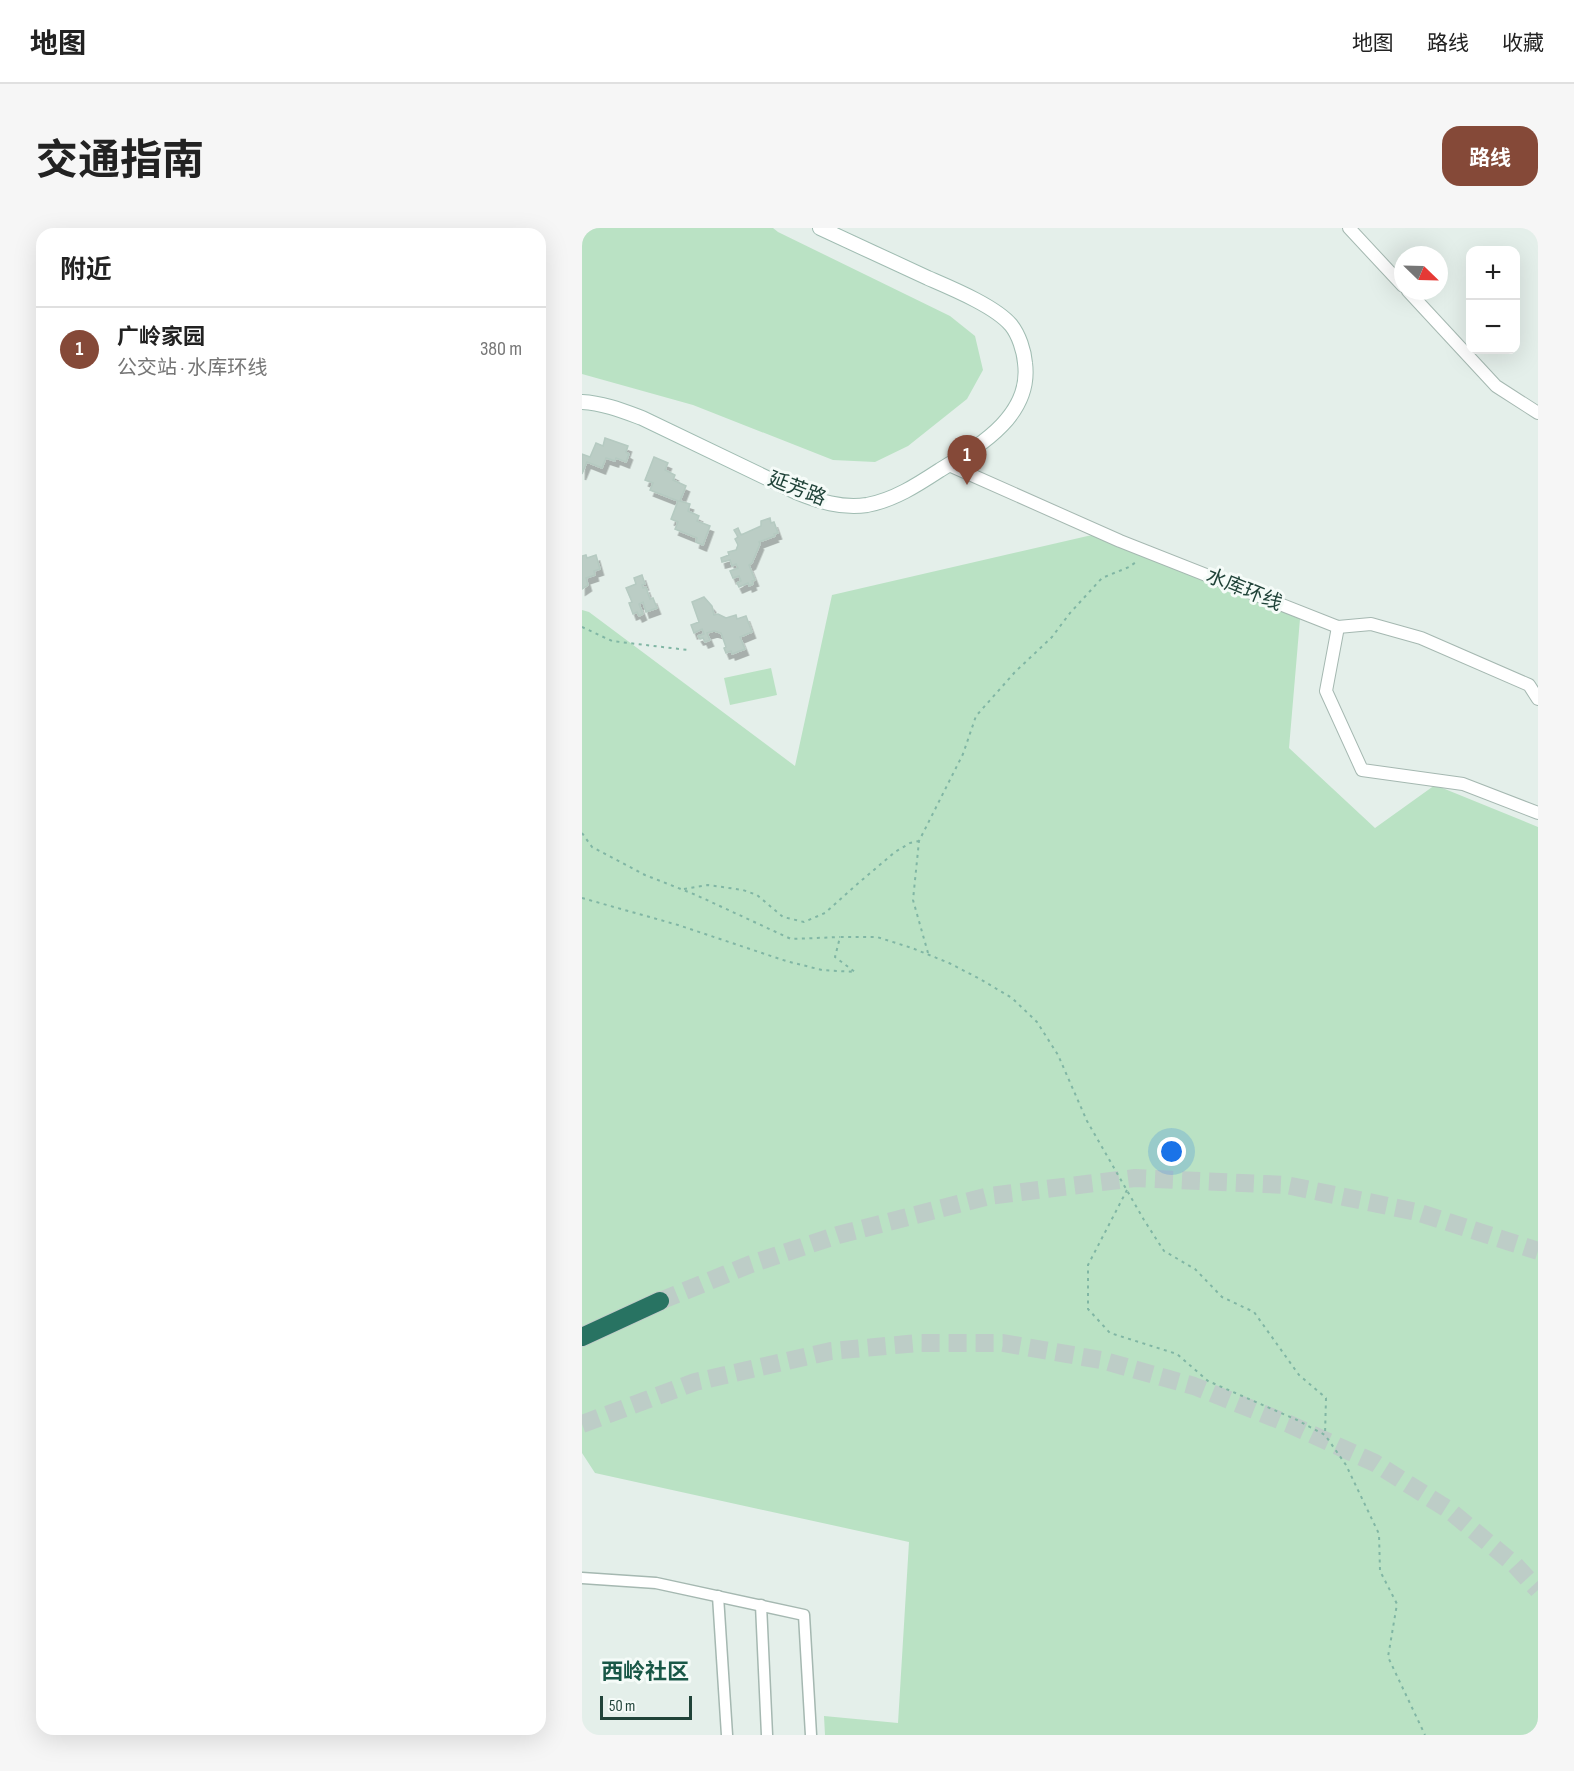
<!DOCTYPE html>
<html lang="zh">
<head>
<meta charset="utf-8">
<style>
	:root { --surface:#fff; --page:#f6f6f6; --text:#222; --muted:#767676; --line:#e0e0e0; --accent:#854938 }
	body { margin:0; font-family:"Sofia Sans Condensed","Noto Sans SC",sans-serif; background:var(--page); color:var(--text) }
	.controls { position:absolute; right:18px; top:18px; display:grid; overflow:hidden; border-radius:12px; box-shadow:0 6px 24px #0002 }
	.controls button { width:54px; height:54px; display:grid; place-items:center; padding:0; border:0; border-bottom:2px solid var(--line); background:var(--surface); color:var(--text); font:30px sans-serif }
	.compass { position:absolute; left:812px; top:18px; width:54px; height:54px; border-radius:50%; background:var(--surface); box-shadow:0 6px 24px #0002; rotate:113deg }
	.scale { position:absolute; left:18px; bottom:15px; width:92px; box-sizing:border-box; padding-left:6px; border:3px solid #204339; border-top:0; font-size:16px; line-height:21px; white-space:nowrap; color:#204339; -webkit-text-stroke:4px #f5fbf8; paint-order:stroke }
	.you { position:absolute; left:590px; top:924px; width:21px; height:21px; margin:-15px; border:4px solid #fff; border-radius:50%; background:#1a73e8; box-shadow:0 0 0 9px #1a73e833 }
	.badge { display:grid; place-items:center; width:39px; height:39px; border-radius:50%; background:var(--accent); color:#fff; font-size:20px; font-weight:700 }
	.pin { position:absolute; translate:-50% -50px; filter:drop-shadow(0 2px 3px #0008) }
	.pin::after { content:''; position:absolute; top:32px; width:21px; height:18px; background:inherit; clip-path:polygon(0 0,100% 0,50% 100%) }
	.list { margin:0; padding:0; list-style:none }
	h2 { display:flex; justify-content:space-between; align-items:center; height:78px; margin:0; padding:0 24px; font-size:26px }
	h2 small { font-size:20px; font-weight:400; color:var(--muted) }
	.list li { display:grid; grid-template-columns:39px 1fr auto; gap:18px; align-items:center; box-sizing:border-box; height:84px; padding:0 24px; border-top:2px solid var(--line) }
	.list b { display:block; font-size:22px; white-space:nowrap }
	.list p { margin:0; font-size:20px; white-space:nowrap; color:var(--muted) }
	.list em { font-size:20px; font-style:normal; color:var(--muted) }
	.map { position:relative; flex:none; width:956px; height:1507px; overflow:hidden; border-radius:18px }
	header { display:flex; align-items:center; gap:36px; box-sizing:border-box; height:84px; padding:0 30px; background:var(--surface); border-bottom:2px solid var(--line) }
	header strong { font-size:28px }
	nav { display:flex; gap:33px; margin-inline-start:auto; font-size:21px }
	.intro { display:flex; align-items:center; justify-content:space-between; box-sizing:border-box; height:144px; padding:0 36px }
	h1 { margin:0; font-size:42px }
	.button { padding:15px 27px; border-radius:18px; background:var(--accent); color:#fff; font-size:21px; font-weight:700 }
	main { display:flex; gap:36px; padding:0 36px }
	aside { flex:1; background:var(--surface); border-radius:18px; box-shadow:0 6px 24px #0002 }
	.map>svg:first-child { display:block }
</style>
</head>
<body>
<header>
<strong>地图</strong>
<nav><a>地图</a><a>路线</a><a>收藏</a></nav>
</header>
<div class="intro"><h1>交通指南</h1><a class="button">路线</a></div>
<main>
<aside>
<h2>附近<small></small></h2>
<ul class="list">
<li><span class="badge">1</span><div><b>广岭家园</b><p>公交站 · 水库环线</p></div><em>380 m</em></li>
</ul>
</aside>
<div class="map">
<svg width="956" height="1507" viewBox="0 0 956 1507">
	<defs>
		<filter id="shadow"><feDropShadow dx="3.5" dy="6" stdDeviation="0" flood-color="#0004"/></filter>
	</defs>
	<rect width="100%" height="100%" fill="#e4efea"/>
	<g fill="#bae2c4">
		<polygon points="0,0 191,0 196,4 368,88 393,108 401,142 385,171 326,218 293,234 251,232 111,177 0,146"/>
		<polygon points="510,307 718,391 707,520 793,600 853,557 956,599 956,1507 243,1507 242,1488 316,1495 327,1314 13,1245 0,1225 0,382 7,384 213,538 250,367"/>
		<polygon points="189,440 195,467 148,477 142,450"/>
	</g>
	<g fill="#bbcdc5" stroke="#b5cac1" stroke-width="1.5" filter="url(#shadow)">
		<polygon points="23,210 46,218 44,224 47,226 44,234 34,230 33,233 24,230 20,240 5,234 0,246 0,226 8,229 14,215 21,218"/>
		<polygon points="72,229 86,235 83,242 93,247 91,252 104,258 98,273 108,276 106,283 117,288 115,293 128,298 121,317 114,314 115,310 93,301 96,294 89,291 96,273 68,262 71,255 63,252"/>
		<polygon points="188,290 189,295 192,294 196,305 192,306 193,308 177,314 178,316 170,335 167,337 173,352 170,353 171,356 167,358 166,355 157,359 155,355 159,353 157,348 151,350 148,343 156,340 154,336 150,338 148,332 140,334 139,330 147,327 146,324 154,322 156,317 153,311 156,309 152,302 156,300 159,307 179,298 179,293"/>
		<polygon points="4,327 5,330 14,327 18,341 12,343 13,347 4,350 6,357 0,361 0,328"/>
		<polygon points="60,347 63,356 60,357 61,360 64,359 68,371 71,370 75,380 64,384 61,374 57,376 61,386 57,388 55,384 51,386 47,375 50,374 44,360 54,356 52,350"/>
		<polygon points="122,369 130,378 132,387 136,386 144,390 154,387 155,391 164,388 170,404 158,409 163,421 150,426 149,423 144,425 142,420 144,419 139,405 132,403 125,405 128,412 123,414 121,410 118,411 116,408 122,406 120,401 112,405 109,397 117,394 110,374"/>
	</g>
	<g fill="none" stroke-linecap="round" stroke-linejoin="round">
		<g stroke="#bdcdc7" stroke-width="18" stroke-dasharray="18 9" stroke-linecap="butt">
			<polyline points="78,1073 169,1036 256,1007 407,968 553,950 704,957 835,984 956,1023"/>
			<polyline points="0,1196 113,1154 249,1123 336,1115 421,1115 519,1132 612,1158 707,1196 793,1235 867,1282 933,1337 956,1362"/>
		</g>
		<g stroke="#a5b8b1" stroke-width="13">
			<g id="minor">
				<polyline points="0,1350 74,1355 222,1387 229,1507"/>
				<polyline points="136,1368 145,1507"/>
				<polyline points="179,1377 185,1507"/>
			</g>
		</g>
		<g stroke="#a5b8b1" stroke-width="14">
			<g id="tertiary">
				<polyline points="767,0 821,58"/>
				<polyline points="826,63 914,158 956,185"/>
				<polyline points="367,237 538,313 756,399 789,396 839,410 947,457 956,471"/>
				<polyline points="756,399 744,463 780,542 881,556 956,585"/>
			</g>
		</g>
		<g stroke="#a0bcb2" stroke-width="16">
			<path id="secondary" d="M0 174C21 175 41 183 60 190L214 264C236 273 260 281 285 277 312 272 335 257 358 242 397 218 450 188 443 135 442 123 437 107 429 97 413 78 369 60 346 50 310 33 274 17 238 0"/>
		</g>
		<g stroke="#c1cac8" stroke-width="20">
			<polyline id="motorway" points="0,1109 78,1073"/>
		</g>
		<g stroke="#80b6a4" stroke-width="2" stroke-dasharray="3 4.5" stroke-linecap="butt">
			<polyline points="0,399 30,413 106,422"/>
			<polyline points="0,605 10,619 63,647 114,667 209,711 258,709"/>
			<polyline points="102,661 126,657 161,662 175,667 201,689 222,694 243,685 273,658 313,624 328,615 337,613"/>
			<polyline points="0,670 96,697 204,733 240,742 273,744 253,729 258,709 295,709 330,720 367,735 398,751 430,770 455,794 476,827 505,893 562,992 582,1023 613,1041 640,1069 672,1084 717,1147 744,1170 743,1207"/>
			<polyline points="346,725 331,672 337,613 381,526 394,488 433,444 470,409 488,385 520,350 547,339 554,334"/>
			<polyline points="545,962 506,1037 506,1081 528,1105 595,1126 626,1153 715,1192 743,1207 764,1237 797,1306 798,1343 815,1376 806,1429 843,1507"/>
		</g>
		<use href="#minor" stroke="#fff" stroke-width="10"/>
		<use href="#tertiary" stroke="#fff" stroke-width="12"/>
		<use href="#secondary" stroke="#fff" stroke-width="14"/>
		<use href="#motorway" stroke="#287362" stroke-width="18"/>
	</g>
	<g text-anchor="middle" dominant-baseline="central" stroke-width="6" stroke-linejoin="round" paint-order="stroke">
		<g font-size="20" fill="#204339" stroke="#f5fbf8">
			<text transform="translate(215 261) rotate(21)">延芳路</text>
			<text transform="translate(662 362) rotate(22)">水库环线</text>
		</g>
		<g font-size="22" font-weight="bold" fill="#195847" stroke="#f5fbf8">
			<text x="63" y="1444">西岭社区</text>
		</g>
	</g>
</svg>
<div class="controls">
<button>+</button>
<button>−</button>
</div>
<svg class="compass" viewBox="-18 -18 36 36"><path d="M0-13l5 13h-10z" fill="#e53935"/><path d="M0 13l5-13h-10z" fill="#767676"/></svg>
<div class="scale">50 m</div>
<div class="you"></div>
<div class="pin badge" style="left:385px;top:257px">1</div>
</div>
</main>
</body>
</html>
